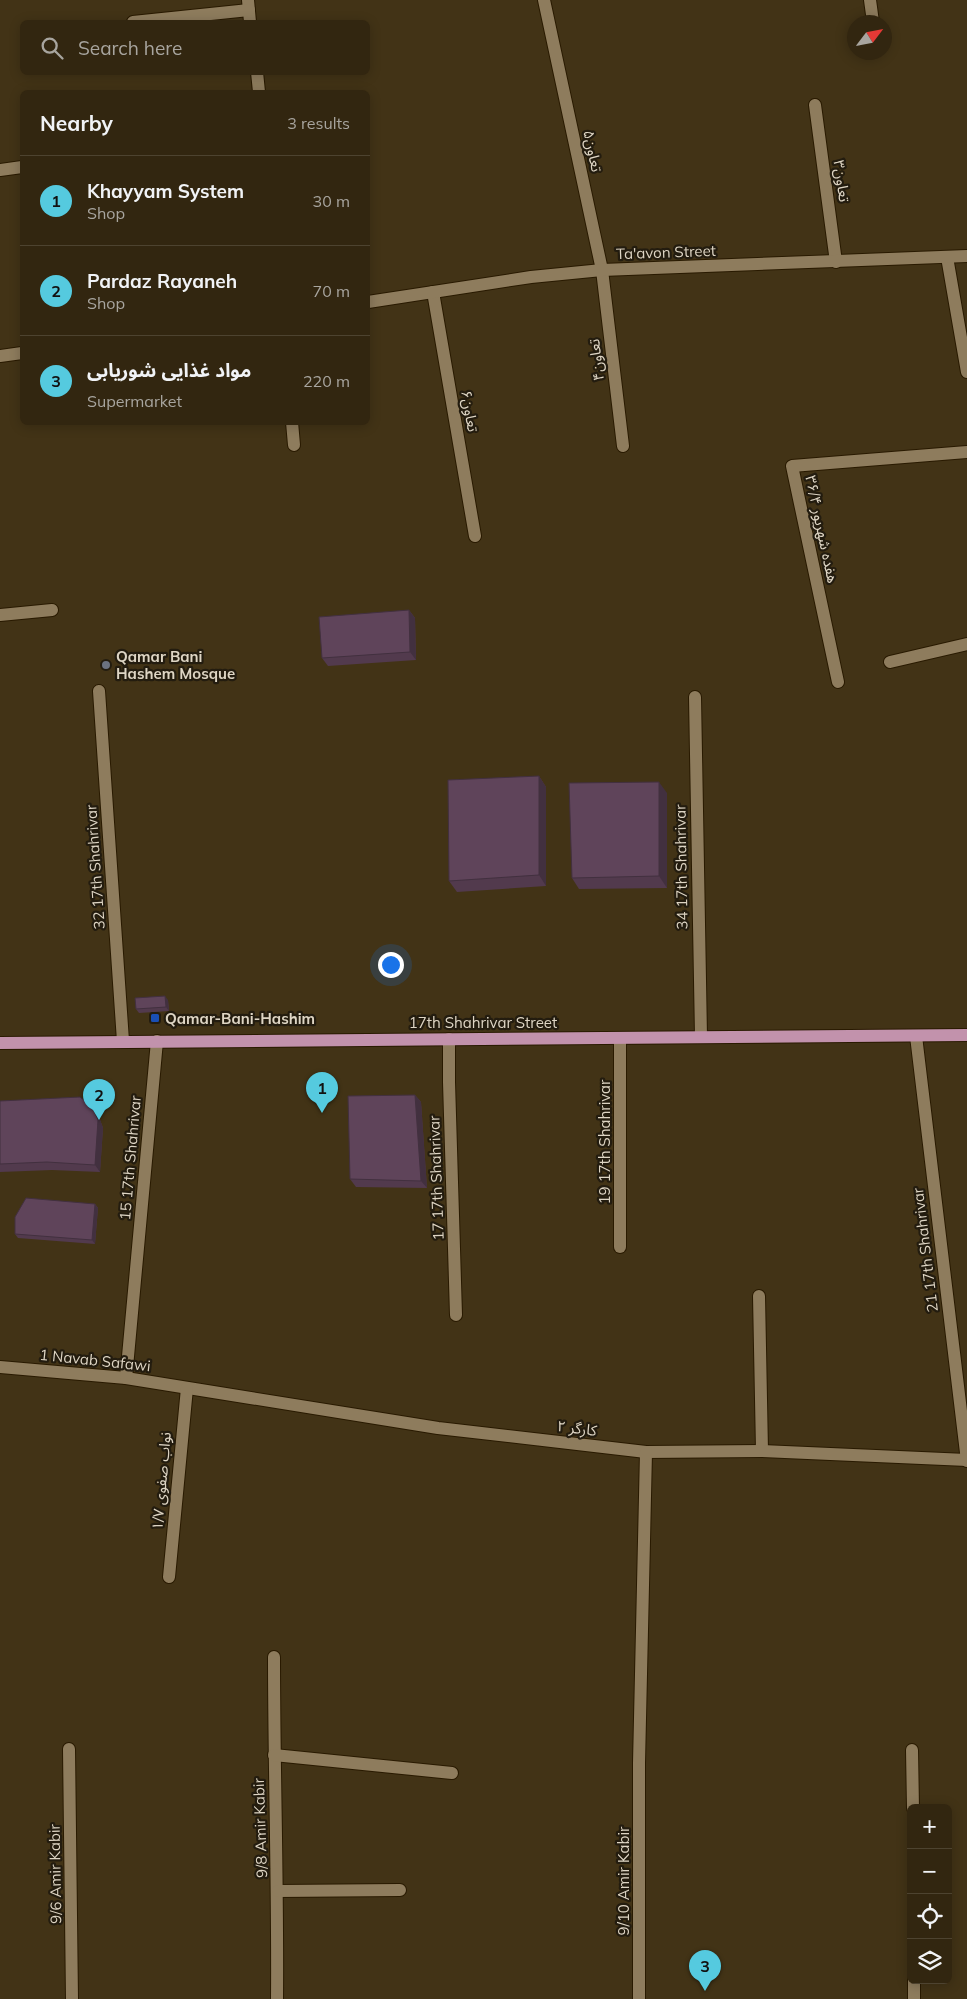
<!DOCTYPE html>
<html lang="en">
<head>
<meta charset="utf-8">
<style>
	:root { --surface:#322610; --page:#3a2e19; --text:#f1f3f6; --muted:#a8a59f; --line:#4d4330; --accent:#55cadf }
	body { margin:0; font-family:Mulish,"Noto Sans Arabic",sans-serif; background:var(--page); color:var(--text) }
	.controls { position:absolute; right:15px; bottom:15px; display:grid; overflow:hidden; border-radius:8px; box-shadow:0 2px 12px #0003 }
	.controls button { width:45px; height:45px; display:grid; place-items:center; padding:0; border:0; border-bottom:1px solid var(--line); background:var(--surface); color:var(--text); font:25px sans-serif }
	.compass { position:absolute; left:847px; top:15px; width:45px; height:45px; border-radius:50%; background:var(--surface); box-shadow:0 2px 12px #0003; rotate:58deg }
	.you { position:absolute; left:390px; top:964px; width:18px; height:18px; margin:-12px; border:4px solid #fff; border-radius:50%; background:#1a73e8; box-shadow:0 0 0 8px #1a73e833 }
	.badge { display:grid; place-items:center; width:32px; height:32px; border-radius:50%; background:var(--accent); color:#111; font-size:16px; font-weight:700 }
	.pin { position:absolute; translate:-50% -41px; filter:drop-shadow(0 1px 2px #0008) }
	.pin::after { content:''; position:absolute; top:26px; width:18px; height:15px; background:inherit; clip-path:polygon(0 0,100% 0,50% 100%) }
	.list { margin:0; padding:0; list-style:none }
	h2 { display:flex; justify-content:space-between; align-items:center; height:65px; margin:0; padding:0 20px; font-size:21px }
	h2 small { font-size:16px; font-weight:400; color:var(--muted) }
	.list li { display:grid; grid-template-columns:32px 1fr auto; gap:15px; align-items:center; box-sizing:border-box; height:90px; padding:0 20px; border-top:1px solid var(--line) }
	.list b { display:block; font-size:19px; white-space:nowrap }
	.list p { margin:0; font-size:16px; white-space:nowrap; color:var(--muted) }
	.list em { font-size:16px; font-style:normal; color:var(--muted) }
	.icon { flex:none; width:28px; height:28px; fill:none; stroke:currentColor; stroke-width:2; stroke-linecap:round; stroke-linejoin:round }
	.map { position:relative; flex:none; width:967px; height:1999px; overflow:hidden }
	.search { position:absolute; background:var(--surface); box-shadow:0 2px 12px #0003; left:20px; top:20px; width:350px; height:55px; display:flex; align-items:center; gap:12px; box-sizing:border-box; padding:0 18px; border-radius:8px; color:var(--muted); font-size:19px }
	.panel { position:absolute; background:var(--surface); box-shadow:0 2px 12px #0003; left:20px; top:90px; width:350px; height:335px; border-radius:8px }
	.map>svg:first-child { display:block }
</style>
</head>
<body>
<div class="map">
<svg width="967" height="1999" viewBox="0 0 967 1999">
	<rect width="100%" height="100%" fill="#423316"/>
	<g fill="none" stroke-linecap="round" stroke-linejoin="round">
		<g stroke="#291a00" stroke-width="14">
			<g id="minor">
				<polyline points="248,0 250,22"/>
				<polyline points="544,0 602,270 623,446"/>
				<polyline points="870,0 873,22"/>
				<polyline points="133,22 249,10"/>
				<polyline points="257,72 259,92"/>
				<polyline points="815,105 836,262"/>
				<polyline points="0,170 22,167"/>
				<polyline points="947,257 967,372"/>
				<polyline points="433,292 475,536"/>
				<polyline points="292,422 294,445"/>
				<polyline points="0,615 52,610"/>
				<polyline points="890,662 967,644"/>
				<polyline points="838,682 792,466 967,452"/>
				<polyline points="99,691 123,1041"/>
				<polyline points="695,697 701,1037"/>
				<polyline points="916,1036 967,1461"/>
				<polyline points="449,1039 449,1082 456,1315"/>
				<polyline points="620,1247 620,1038"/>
				<polyline points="759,1296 762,1451"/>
				<polyline points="0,1367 126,1378 438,1428 646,1452 762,1451 967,1460"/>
				<polyline points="126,1378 157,1041"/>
				<polyline points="169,1577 187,1388"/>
				<path d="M274 1657C274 1771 278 1885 277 1999"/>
				<polyline points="69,1749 72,1999"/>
				<polyline points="912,1750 913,1808"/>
				<polyline points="274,1755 452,1773"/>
				<polyline points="278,1891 400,1890"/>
				<polyline points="914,1980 914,1999"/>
				<polyline points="639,1999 639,1763 646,1452"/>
			</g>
		</g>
		<g stroke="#291a00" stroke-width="14">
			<g id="tertiary">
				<polyline points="368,302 531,277 602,270 967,256"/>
				<polyline points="0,356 22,353"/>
			</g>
		</g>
		<g stroke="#291a00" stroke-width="14">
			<polyline id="primary" points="0,1043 967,1035"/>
		</g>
		<use href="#minor" stroke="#8e7c5d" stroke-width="12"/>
		<use href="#tertiary" stroke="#8e7c5d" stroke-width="12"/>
		<use href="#primary" stroke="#c292ac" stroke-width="12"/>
	</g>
	<g fill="#523a4d">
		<polygon points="409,610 415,618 416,660 328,666 322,658"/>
		<polygon points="539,776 546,787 546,886 457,892 449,881"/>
		<polygon points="667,793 667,888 579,889 572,878"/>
		<polygon points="168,1000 169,1011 139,1013 136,1009"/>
		<polygon points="415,1095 421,1102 427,1188 356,1187 350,1179"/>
		<polygon points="0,1101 92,1106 98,1114 103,1128 100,1172 52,1170 0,1172"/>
		<polygon points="95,1204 98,1208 95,1244 18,1238 15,1234"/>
	</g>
	<g fill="#42303f">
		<polygon points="409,610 415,618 416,660 410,652"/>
		<polygon points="539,776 546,787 546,886 539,875"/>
		<polygon points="659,782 667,793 667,888 659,876"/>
		<polygon points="165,996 168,1000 169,1011 166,1007"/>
		<polygon points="415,1095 421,1102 427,1188 421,1181"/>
		<polygon points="92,1106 98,1114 103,1128 100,1172 95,1165"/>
		<polygon points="95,1204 98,1208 95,1244 92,1240"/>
	</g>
	<g fill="#5f445a" stroke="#42303f">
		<polygon points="409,610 410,652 322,658 319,617"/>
		<polygon points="539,776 539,875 449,881 448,780"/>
		<polygon points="659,782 659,876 572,878 569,783"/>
		<polygon points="165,996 166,1007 136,1009 135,998"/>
		<polygon points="415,1095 421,1181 350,1179 348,1096"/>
		<polygon points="80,1097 92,1106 98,1120 95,1165 47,1162 0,1164 0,1101"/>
		<polygon points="26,1198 95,1204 92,1240 15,1234 15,1217"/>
	</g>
	<circle fill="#6b7280" stroke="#231c0f" stroke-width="2" cx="106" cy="665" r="5"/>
	<rect fill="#1a4fb4" stroke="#231c0f" stroke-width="2" x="150" y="1013" width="10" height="10" rx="2.5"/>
	<g text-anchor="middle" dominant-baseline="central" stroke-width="4.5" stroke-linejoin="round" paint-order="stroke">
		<g font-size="15" fill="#ded5c4" stroke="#231c0f">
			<text transform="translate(593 151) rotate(78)">تعاون۵</text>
			<text transform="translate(842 181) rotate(82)">تعاون۳</text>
			<text transform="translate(666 252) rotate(-2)">Ta'avon Street</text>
			<text transform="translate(596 360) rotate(-97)">تعاون۴</text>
			<text transform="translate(470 411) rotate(80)">تعاون۶</text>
			<text transform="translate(822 529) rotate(78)">هفده شهریور ۳۶/۴</text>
			<text transform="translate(95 867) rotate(-94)">32 17th Shahrivar</text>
			<text transform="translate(681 867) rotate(-91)">34 17th Shahrivar</text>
			<text x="483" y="1022">17th Shahrivar Street</text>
			<text transform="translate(604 1142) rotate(-90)">19 17th Shahrivar</text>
			<text transform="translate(130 1158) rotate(-85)">15 17th Shahrivar</text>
			<text transform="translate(436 1178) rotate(-92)">17 17th Shahrivar</text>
			<text transform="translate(925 1250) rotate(-97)">21 17th Shahrivar</text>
			<text transform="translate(95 1360) rotate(6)">1 Navab Safawi</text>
			<text transform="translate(577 1428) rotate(7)">کارگر ۲</text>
			<text transform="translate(161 1481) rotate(-85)">نواب صفوی ۱/۷</text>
			<text transform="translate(260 1828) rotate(-92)">9/8 Amir Kabir</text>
			<text transform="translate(55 1874) rotate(-91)">9/6 Amir Kabir</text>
			<text transform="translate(623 1881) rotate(-90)">9/10 Amir Kabir</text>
		</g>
		<g font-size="15" font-weight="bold" fill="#ded5c4" stroke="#231c0f" text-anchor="start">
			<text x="116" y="656">Qamar Bani<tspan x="116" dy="17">Hashem Mosque</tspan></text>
			<text x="165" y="1018">Qamar-Bani-Hashim</text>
		</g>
	</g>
</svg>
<div class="controls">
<button>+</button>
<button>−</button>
<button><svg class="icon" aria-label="locate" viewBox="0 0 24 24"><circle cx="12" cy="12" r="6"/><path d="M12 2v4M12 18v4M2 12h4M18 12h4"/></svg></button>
<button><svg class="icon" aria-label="layers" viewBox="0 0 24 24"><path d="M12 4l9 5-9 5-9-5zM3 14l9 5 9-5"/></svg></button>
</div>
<svg class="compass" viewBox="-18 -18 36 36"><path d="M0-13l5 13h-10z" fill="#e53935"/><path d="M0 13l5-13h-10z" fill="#a8a59f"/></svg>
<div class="you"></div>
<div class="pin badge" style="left:322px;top:1113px">1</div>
<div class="pin badge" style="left:99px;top:1120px">2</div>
<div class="pin badge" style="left:705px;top:1991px">3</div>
<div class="search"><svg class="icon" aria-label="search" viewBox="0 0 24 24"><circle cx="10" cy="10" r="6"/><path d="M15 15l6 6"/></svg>Search here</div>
<section class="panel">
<h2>Nearby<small>3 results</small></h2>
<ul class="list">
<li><span class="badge">1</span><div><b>Khayyam System</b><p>Shop</p></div><em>30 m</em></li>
<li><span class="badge">2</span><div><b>Pardaz Rayaneh</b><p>Shop</p></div><em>70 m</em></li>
<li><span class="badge">3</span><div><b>مواد غذایی شوریابی</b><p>Supermarket</p></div><em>220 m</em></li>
</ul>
</section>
</div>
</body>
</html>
